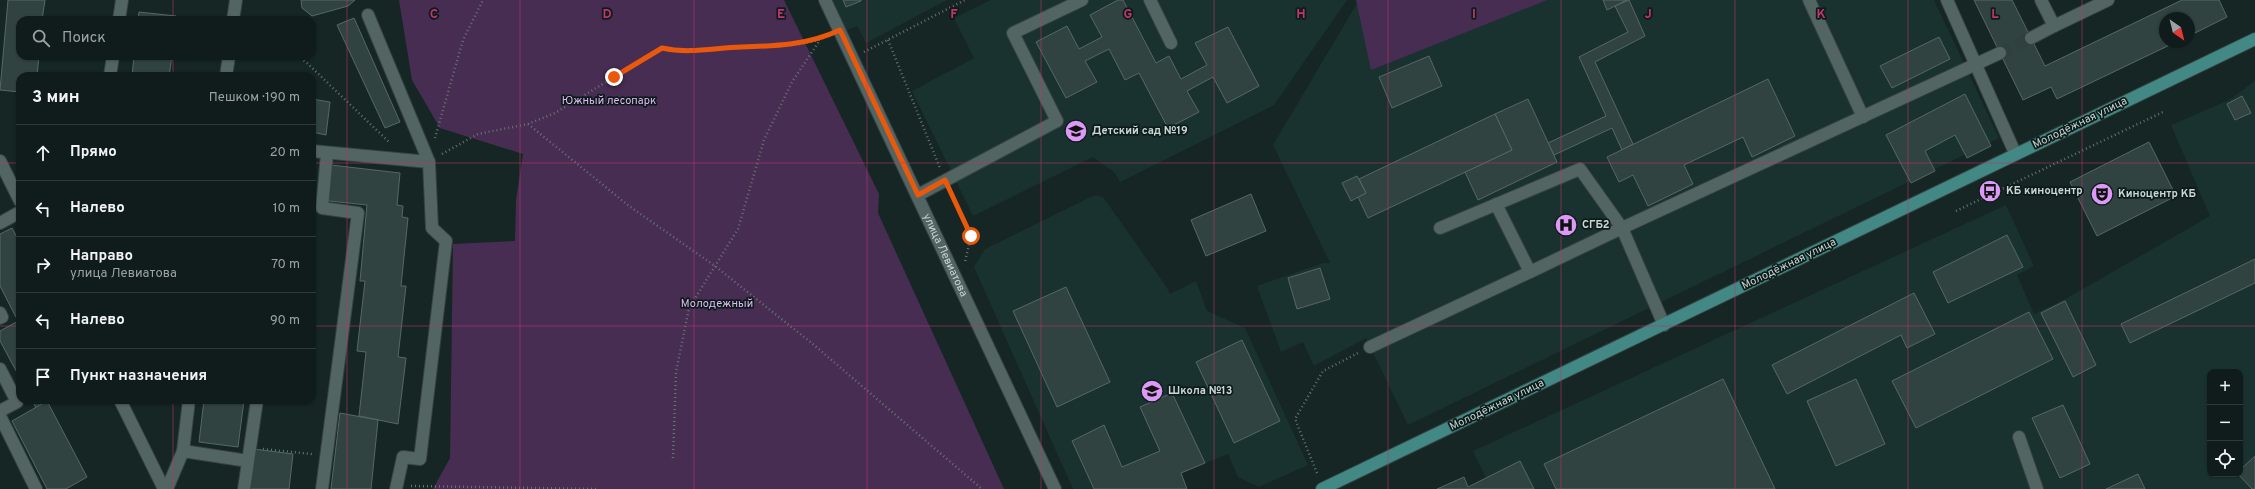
<!DOCTYPE html>
<html lang="ru">
<head>
<meta charset="utf-8">
<style>
	:root { --surface:#101c1c; --page:#192525; --text:#f1f3f6; --muted:#9ca1a3; --line:#303a3b }
	body { margin:0; font-family:Overpass,sans-serif; background:var(--page); color:var(--text) }
	.controls { position:absolute; right:12px; bottom:12px; display:grid; overflow:hidden; border-radius:8px; box-shadow:0 1px 3px #0004 }
	.controls button { width:36px; height:36px; display:grid; place-items:center; padding:0; border:0; border-bottom:1px solid var(--line); background:var(--surface); color:var(--text); font:20px sans-serif }
	.compass { position:absolute; left:2159px; top:12px; width:36px; height:36px; border-radius:50%; background:var(--surface); box-shadow:0 1px 3px #0004; rotate:145deg }
	.stop { position:absolute; width:12px; height:12px; margin:-9px; border:3px solid #ea580c; border-radius:50%; background:#fff }
	.stop.end { background:#ea580c; border-color:#fff; box-shadow:0 1px 4px #0008 }
	.list { margin:0; padding:0; list-style:none }
	h2 { display:flex; justify-content:space-between; align-items:center; height:52px; margin:0; padding:0 16px; font-size:17px }
	h2 small { font-size:13px; font-weight:400; color:var(--muted) }
	.list li { display:grid; grid-template-columns:26px 1fr auto; gap:12px; align-items:center; box-sizing:border-box; height:56px; padding:0 16px; border-top:1px solid var(--line) }
	.list b { display:block; font-size:15px; white-space:nowrap }
	.list p { margin:0; font-size:13px; white-space:nowrap; color:var(--muted) }
	.list em { font-size:13px; font-style:normal; color:var(--muted) }
	.icon { flex:none; width:22px; height:22px; fill:none; stroke:currentColor; stroke-width:2; stroke-linecap:round; stroke-linejoin:round }
	.map { position:relative; flex:none; width:2255px; height:489px; overflow:hidden }
	.search { position:absolute; background:var(--surface); box-shadow:0 1px 3px #0004; left:16px; top:16px; width:300px; height:44px; display:flex; align-items:center; gap:10px; box-sizing:border-box; padding:0 14px; border-radius:12px; color:var(--muted); font-size:15px }
	.panel { position:absolute; background:var(--surface); box-shadow:0 1px 3px #0004; left:16px; top:72px; width:300px; height:332px; border-radius:12px }
	.map>svg:first-child { display:block }
</style>
</head>
<body>
<div class="map">
<svg width="2255" height="489" viewBox="0 0 2255 489">
	<rect width="100%" height="100%" fill="#152625"/>
	<g fill="#193230" fill-rule="evenodd">
		<polygon points="832,0 947,0 866,43 857,26 846,31"/>
		<polygon points="991,0 1347,0 1274,105 1120,182 1114,172 1093,157 973,216 912,91 974,58 954,18"/>
		<polygon points="1359,0 1934,0 1999,138 1408,425 1366,338 1314,366 1303,342 1281,352 1257,286 1323,263 1330,263 1273,145"/>
		<path d="M2255 81V489H1437L1464 477 1468 487 1486 478 1473 451 2006 205 2034 266 2017 275 2034 314 2067 298 2210 216 2171 125 2229 100ZM2210 372H2240V474H2210Z"/>
		<polygon points="1095,195 1103,197 1166,286 1170,294 1196,281 1207,311 1245,328 1308,465 1259,487 1238,477 1228,454 1181,473 1187,489 1073,489 974,267 985,249"/>
	</g>
	<g fill="#482d52">
		<polygon points="399,0 784,0 879,194 878,213 1004,489 433,489 450,458 453,244 515,241 516,200 523,154 440,128 412,80"/>
		<polygon points="1356,0 1547,0 1371,70"/>
	</g>
	<g fill="#314341" stroke="#566866">
		<polygon points="8,0 45,0 42,20 20,20 20,56 39,56 37,76 20,76 20,92 0,90"/>
		<polygon points="301,0 355,0 348,6 312,16 302,8"/>
		<polygon points="843,0 861,0 861,1 846,7"/>
		<polygon points="1118,0 1123,0 1156,63 1169,56 1181,79 1207,65 1195,43 1228,27 1259,86 1227,103 1213,77 1187,91 1199,112 1168,128 1139,73 1125,80 1109,49 1085,61 1097,82 1066,98 1036,42 1067,26 1079,49 1102,37 1090,15"/>
		<polygon points="1603,0 1627,0 1607,10"/>
		<polygon points="1629,0 1645,36 1595,62 1633,144 1622,150 1612,128 1554,155 1548,143 1606,116 1579,57 1628,32 1615,6"/>
		<polygon points="1974,0 2012,0 2045,66 2182,0 2219,0 2227,17 2189,36 2189,18 2165,18 2165,42 2176,42 2057,99 2051,87 2023,100"/>
		<polygon points="139,12 176,16 176,20 138,20"/>
		<polygon points="354,18 400,122 385,128 337,25"/>
		<polygon points="1939,37 1950,59 1892,88 1880,66"/>
		<polygon points="134,56 172,56 169,76 132,76"/>
		<polygon points="1429,56 1442,86 1392,108 1379,77"/>
		<polygon points="1768,79 1795,136 1752,157 1743,137 1684,165 1693,184 1648,206 1633,175 1619,182 1607,157"/>
		<polygon points="1965,94 1991,146 1967,158 1955,135 1925,151 1935,171 1911,183 1886,135"/>
		<polygon points="2242,96 2251,113 2235,120 2227,104"/>
		<polygon points="312,99 330,102 326,135 312,132"/>
		<polygon points="1528,99 1557,162 1478,200 1465,172 1512,150 1495,114"/>
		<polygon points="1495,114 1512,150 1368,218 1358,197 1366,193 1359,179"/>
		<polygon points="2149,142 2176,196 2097,236 2070,182"/>
		<polygon points="331,165 400,173 397,205 403,206 402,217 408,218 401,286 406,286 398,357 406,358 398,424 359,416 366,352 357,351 365,281 360,281 367,205 329,201"/>
		<polygon points="1357,176 1366,193 1351,201 1342,183"/>
		<polygon points="1251,194 1266,231 1206,256 1191,220"/>
		<polygon points="12,228 20,243 20,320 18,321 0,286 0,234"/>
		<polygon points="2007,235 2023,267 1948,303 1933,272"/>
		<polygon points="2255,259 2255,283 2130,343 2121,324"/>
		<polygon points="1320,268 1330,299 1297,309 1288,278"/>
		<polygon points="1066,287 1110,382 1057,407 1013,311"/>
		<polygon points="1914,293 1935,334 1907,348 1901,335 1787,394 1772,365"/>
		<polygon points="2065,301 2096,365 2073,377 2041,313"/>
		<polygon points="2029,312 2053,359 1916,428 1892,381"/>
		<polygon points="20,320 20,378 0,341 0,331"/>
		<polygon points="1242,340 1280,421 1234,443 1196,362"/>
		<polygon points="1723,379 1775,489 1556,489 1544,464"/>
		<polygon points="1856,379 1885,444 1836,466 1807,401"/>
		<polygon points="1172,393 1205,463 1181,473 1187,489 1094,489 1072,441 1104,425 1122,467 1160,451 1140,407"/>
		<polygon points="32,400 50,400 36,408"/>
		<polygon points="204,400 244,400 238,447 199,442"/>
		<polygon points="47,401 87,477 66,489 47,489 12,421"/>
		<polygon points="2063,405 2090,464 2060,478 2032,418"/>
		<polygon points="340,413 378,420 371,489 331,489"/>
		<polygon points="254,449 293,454 289,489 249,489"/>
		<polygon points="2255,456 2255,489 2252,489 2238,474 2240,470"/>
		<polygon points="1520,461 1534,489 1437,489 1464,477 1468,487"/>
		<polygon points="2138,474 2145,489 2106,489"/>
	</g>
	<g fill="none" stroke-linecap="round" stroke-linejoin="round">
		<polyline stroke="#30403f" stroke-width="12" stroke-dasharray="12 6" stroke-linecap="butt" points="2000,53 2031,38"/>
		<g stroke="#364241" stroke-width="14">
			<g id="minor">
				<path id="s1" d="M825 0 1055 489"/>
				<polyline points="1150,0 1171,43"/>
				<polyline points="1809,0 1863,117"/>
				<polyline points="1947,0 2015,153"/>
				<polyline points="2041,0 2054,26 2108,0"/>
				<polyline points="368,15 429,162"/>
				<polyline points="119,20 122,0"/>
				<polyline points="233,20 236,0"/>
				<polyline points="2031,38 2054,26"/>
				<polyline points="110,76 113,56"/>
				<polyline points="226,76 229,56"/>
				<polyline points="312,151 429,162 432,228 446,241 420,459 403,457 396,489"/>
				<polyline points="0,161 20,201"/>
				<polyline points="918,195 1057,121 1013,33 1082,0"/>
				<polyline points="0,223 20,212"/>
				<polyline points="1440,228 1580,169 1622,228 2000,53"/>
				<polyline points="1530,272 1622,228 1664,325"/>
				<polyline points="0,313 2,317 0,318"/>
				<polyline points="1370,347 1530,272 1496,204"/>
				<polyline points="0,369 17,402 0,411"/>
				<polyline points="120,400 164,489"/>
				<polyline points="0,416 36,489"/>
				<polyline points="2019,437 2037,489"/>
				<polyline points="183,451 248,461"/>
				<polyline points="167,489 183,451 189,400"/>
				<polyline points="244,489 257,400"/>
				<polyline points="322,489 358,213 322,208 327,154"/>
			</g>
		</g>
		<g stroke="#364241" stroke-width="14">
			<polyline id="major" points="1322,489 2255,39"/>
		</g>
		<g stroke="#647372" stroke-width="2.5" stroke-dasharray="1 3" stroke-linecap="butt">
			<polyline points="888,40 940,168"/>
			<polyline points="864,52 965,0"/>
			<polyline points="297,56 306,62 390,143"/>
			<polyline points="528,124 629,206 715,266 814,345 982,489"/>
			<polyline points="435,138 463,40 483,0"/>
			<path d="M442 154 478 134 528 124 555 113 662 48C689 54 714 48 741 47 769 46 800 48 826 37"/>
			<polyline points="951,193 971,236 965,262"/>
			<polyline points="1956,211 2165,111"/>
			<polyline points="263,449 312,454"/>
			<polyline points="673,458 676,372 689,308 738,229 764,140 792,82 820,40"/>
			<polyline points="1317,473 1295,419 1323,371 1358,353"/>
			<polyline points="411,486 599,489"/>
		</g>
		<use href="#minor" stroke="#536563" stroke-width="12"/>
		<use href="#major" stroke="#428884" stroke-width="12"/>
	</g>
	<g fill="none" stroke-linecap="round" stroke-linejoin="round">
		<path stroke="#ea580c" stroke-width="5" d="M614 77 662 48C689 54 714 48 741 47 776 46 808 45 840 30L918 195 945 180 971 236"/>
	</g>
	<path fill="none" stroke="#c3346d" stroke-width="1" stroke-opacity="0.55" d="M173 0V20M347 0V489M520 0V489M694 0V489M867 0V489M1041 0V489M1214 0V489M1388 0V489M1561 0V489M1735 0V489M1908 0V489M2082 0V489M173 56V76M0 163H20M312 163H2255M0 326H20M312 326H2255M173 400V489"/>
	<defs>
		<g id="school-disc" transform="scale(1.15)"><circle r="9.5" fill="#dc99f5" stroke="#0c1c1b"/><path d="M0-5L7-2L0 1L-7-2ZM-4 1L0 2.5L4 1V4Q0 6-4 4Z" fill="#111"/></g>
		<g id="bus-disc" transform="scale(1.15)"><circle r="9.5" fill="#dc99f5" stroke="#0c1c1b"/><path d="M-5-6H5V4H4V6H2V4H-2V6H-4V4H-5ZM-3.5-4V0h7V-4ZM-3.5 1.2v1.5H-2V1.2ZM2 1.2v1.5H3.5V1.2Z" fill="#111"/></g>
		<g id="theatre-disc" transform="scale(1.15)"><circle r="9.5" fill="#dc99f5" stroke="#0c1c1b"/><path d="M-5-5.5Q0-4 5-5.5V0Q5 5 0 6Q-5 5-5 0ZM-3.3-2.5H-1v1.5H-3.3ZM1-2.5H3.3v1.5H1ZM-2.8 1Q0 5.5 2.8 1Z" fill="#111"/></g>
		<g id="hospital-disc" transform="scale(1.15)"><circle r="9.5" fill="#dc99f5" stroke="#0c1c1b"/><path d="M-5-5h3v3.5h4V-5h3V5h-3V1.5h-4V5h-3Z" fill="#111"/></g>
	</defs>
	<g fill-rule="evenodd">
		<use href="#school-disc" x="1076" y="131"/>
		<use href="#bus-disc" x="1990" y="191"/>
		<use href="#theatre-disc" x="2102" y="194"/>
		<use href="#hospital-disc" x="1566" y="225"/>
		<use href="#school-disc" x="1152" y="391"/>
	</g>
	<g text-anchor="middle" dominant-baseline="central" stroke-width="3.5" stroke-linejoin="round" paint-order="stroke">
		<g font-size="11" fill="#e4b7f6" stroke="#0c1c1b">
			<text x="609" y="101">Южный лесопарк</text>
			<text x="717" y="304">Молодежный</text>
		</g>
		<g font-size="11" fill="#cad5d4" stroke="#0c1c1b">
			<text transform="translate(2080 123) rotate(-26)">Молодёжная улица</text>
			<text stroke="none"><textPath href="#s1" startOffset="282">улица Левиатова</textPath></text>
			<text transform="translate(1789 264) rotate(-26)">Молодёжная улица</text>
			<text transform="translate(1497 405) rotate(-26)">Молодёжная улица</text>
		</g>
		<g font-size="11" font-weight="bold" fill="#cad5d4" stroke="#0c1c1b" text-anchor="start">
			<text x="1092" y="131">Детский сад №19</text>
			<text x="2006" y="191">КБ киноцентр</text>
			<text x="2118" y="194">Киноцентр КБ</text>
			<text x="1582" y="225">СГБ2</text>
			<text x="1168" y="391">Школа №13</text>
		</g>
	</g>
	<g font-size="13" text-anchor="middle" font-weight="bold" fill="#c3346d" stroke="#0c1c1b" stroke-width="3.5" stroke-linejoin="round" paint-order="stroke">
		<text x="434" y="18">C</text>
		<text x="607" y="18">D</text>
		<text x="781" y="18">E</text>
		<text x="954" y="18">F</text>
		<text x="1128" y="18">G</text>
		<text x="1301" y="18">H</text>
		<text x="1474" y="18">I</text>
		<text x="1648" y="18">J</text>
		<text x="1821" y="18">K</text>
		<text x="1995" y="18">L</text>
	</g>
</svg>
<div class="controls">
<button>+</button>
<button>−</button>
<button><svg class="icon" aria-label="locate" viewBox="0 0 24 24"><circle cx="12" cy="12" r="6"/><path d="M12 2v4M12 18v4M2 12h4M18 12h4"/></svg></button>
</div>
<svg class="compass" viewBox="-18 -18 36 36"><path d="M0-13l5 13h-10z" fill="#e53935"/><path d="M0 13l5-13h-10z" fill="#9ca1a3"/></svg>
<div class="stop" style="left:971px;top:236px"></div>
<div class="stop end" style="left:614px;top:77px"></div>
<div class="search"><svg class="icon" aria-label="search" viewBox="0 0 24 24"><circle cx="10" cy="10" r="6"/><path d="M15 15l6 6"/></svg>Поиск</div>
<section class="panel">
<h2>3 мин<small>Пешком · 190 m</small></h2>
<ul class="list">
<li><svg class="icon" aria-label="ahead" viewBox="0 0 24 24"><path d="M12 20V5M6 11l6-6 6 6"/></svg><div><b>Прямо</b></div><em>20 m</em></li>
<li><svg class="icon" aria-label="left" viewBox="0 0 24 24"><path d="M17 20v-9H6M10 6l-5 5 5 5"/></svg><div><b>Налево</b></div><em>10 m</em></li>
<li><svg class="icon" aria-label="right" viewBox="0 0 24 24"><path d="M7 20v-9h11M14 6l5 5-5 5"/></svg><div><b>Направо</b><p>улица Левиатова</p></div><em>70 m</em></li>
<li><svg class="icon" aria-label="left" viewBox="0 0 24 24"><path d="M17 20v-9H6M10 6l-5 5 5 5"/></svg><div><b>Налево</b></div><em>90 m</em></li>
<li><svg class="icon" aria-label="arrive" viewBox="0 0 24 24"><path d="M6 21V4h12l-3 4 3 4H6"/></svg><div><b>Пункт назначения</b></div></li>
</ul>
</section>
</div>
</body>
</html>
